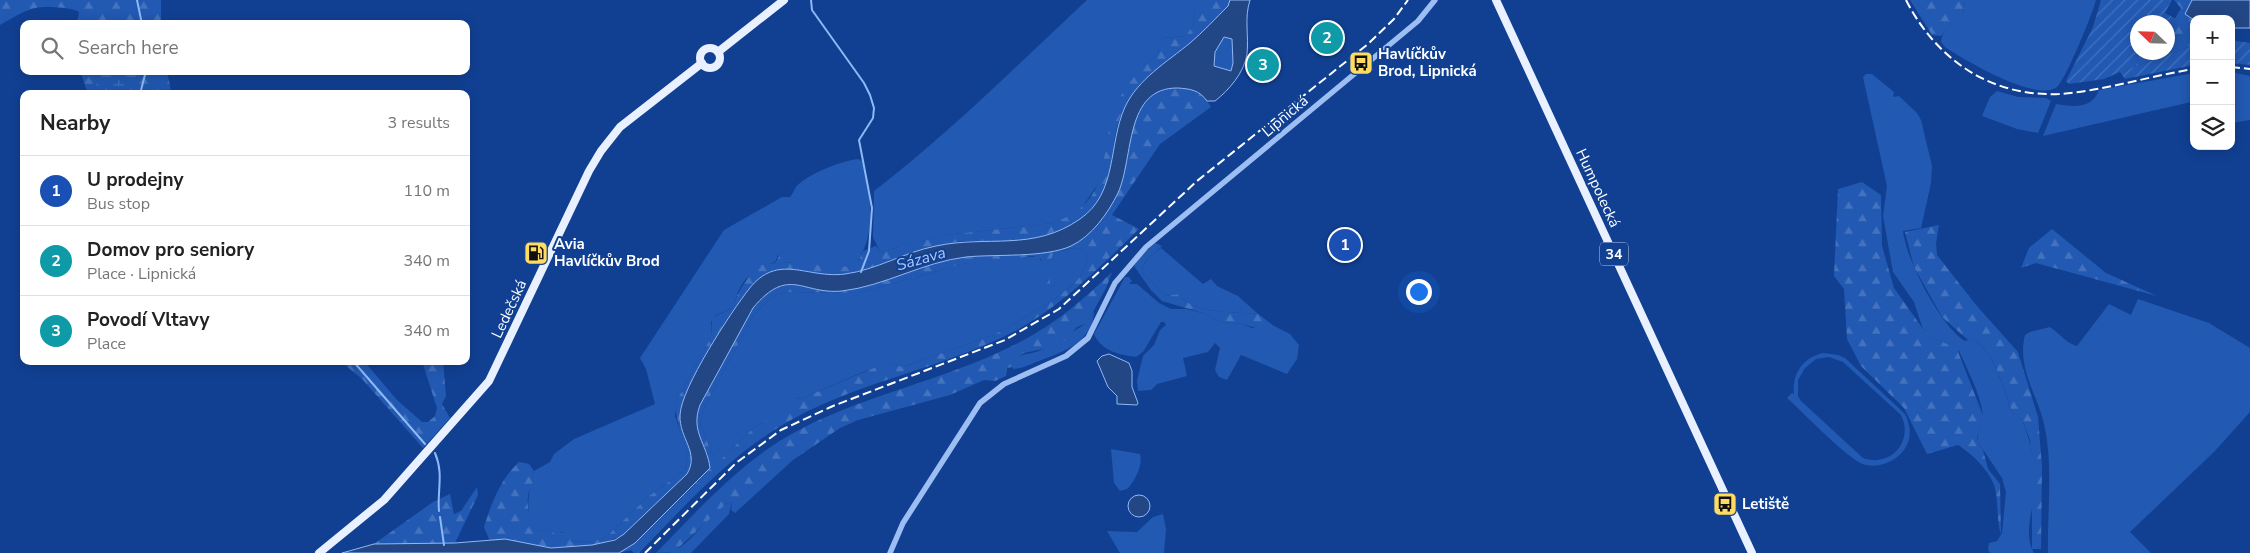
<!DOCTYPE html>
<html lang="en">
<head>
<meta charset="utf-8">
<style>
	:root { --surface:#fff; --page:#f2f2f2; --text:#222; --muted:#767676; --line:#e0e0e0; --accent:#1a73e8 }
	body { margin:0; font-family:"Nunito Sans",sans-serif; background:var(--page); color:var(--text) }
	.controls { position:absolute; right:15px; top:15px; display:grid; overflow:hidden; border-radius:10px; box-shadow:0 2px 12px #0003 }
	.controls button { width:45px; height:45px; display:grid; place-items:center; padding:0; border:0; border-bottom:1px solid var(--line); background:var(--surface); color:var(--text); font:25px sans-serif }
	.compass { position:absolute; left:2130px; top:15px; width:45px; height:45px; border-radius:50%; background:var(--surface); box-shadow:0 2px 12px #0003; rotate:293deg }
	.you { position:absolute; left:1418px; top:291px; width:18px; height:18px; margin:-12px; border:4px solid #fff; border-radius:50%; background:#1a73e8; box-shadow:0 0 0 8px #1a73e833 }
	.badge { display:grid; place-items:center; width:32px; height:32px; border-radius:50%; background:var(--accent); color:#fff; font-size:16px; font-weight:700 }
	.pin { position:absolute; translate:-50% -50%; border:2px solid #fff; box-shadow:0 1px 5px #0006 }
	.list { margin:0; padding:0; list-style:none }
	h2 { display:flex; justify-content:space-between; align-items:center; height:65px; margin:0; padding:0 20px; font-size:21px }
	h2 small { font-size:16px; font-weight:400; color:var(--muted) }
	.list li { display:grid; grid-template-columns:32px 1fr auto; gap:15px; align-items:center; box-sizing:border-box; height:70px; padding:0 20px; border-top:1px solid var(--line) }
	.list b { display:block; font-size:19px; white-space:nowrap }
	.list p { margin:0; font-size:16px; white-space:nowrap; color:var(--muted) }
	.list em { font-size:16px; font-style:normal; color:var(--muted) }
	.icon { flex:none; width:28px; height:28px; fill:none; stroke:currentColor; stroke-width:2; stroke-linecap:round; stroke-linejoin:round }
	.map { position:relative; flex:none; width:2250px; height:553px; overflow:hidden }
	.search { position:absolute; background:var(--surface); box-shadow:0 2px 12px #0003; left:20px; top:20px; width:450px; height:55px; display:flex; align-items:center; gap:12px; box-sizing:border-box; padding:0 18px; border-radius:10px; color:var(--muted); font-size:19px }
	.panel { position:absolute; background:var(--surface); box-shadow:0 2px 12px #0003; left:20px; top:90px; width:450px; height:275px; border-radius:10px }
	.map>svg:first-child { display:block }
</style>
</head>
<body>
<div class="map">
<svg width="2250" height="553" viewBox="0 0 2250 553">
	<defs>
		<pattern id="forest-firs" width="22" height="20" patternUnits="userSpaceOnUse" patternTransform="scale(1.25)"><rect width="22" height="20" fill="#2259b2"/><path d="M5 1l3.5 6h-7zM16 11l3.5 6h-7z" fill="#4372be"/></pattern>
		<pattern id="wetland-marsh" width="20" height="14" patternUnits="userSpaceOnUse" patternTransform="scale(1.25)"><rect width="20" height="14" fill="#2259b2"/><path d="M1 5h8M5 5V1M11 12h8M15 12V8" fill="none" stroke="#4372be"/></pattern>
		<pattern id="garden-furrows" width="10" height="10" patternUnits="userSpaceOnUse" patternTransform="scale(1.25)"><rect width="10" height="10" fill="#2259b2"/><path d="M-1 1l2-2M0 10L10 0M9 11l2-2" fill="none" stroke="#4372be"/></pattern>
	</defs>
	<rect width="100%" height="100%" fill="#114093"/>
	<g fill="#2259b2" fill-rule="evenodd">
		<path d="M1087 0H1188C1198 12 1196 24 1185 36L1163 38 1156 56 1144 66 1117 104 1100 181 1083 206 1068 218 1053 223 946 235 880 252 873 237 874 191C950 133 1017 65 1087 0Z"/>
		<path d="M1965 0H2096C2093 13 2065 81 2057 87 2036 103 1963 59 1945 47L1941 42C1942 29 1953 20 1963 15Z"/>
		<polygon points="1224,37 1232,39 1233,63 1231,71 1214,66 1215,51"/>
		<polygon points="2231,72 2250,76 2250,120 2231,123"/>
		<path d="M2194 73V105L2191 102 2043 136 2056 104C2074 107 2092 109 2099 90Z"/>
		<path d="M1866 74H1872L1894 92 1893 97 1899 96 1917 113 1921 120 1932 166 1931 183 1921 228 1903 231C1906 259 1940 326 1965 341L1972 339C1996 350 2003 392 2014 416L2022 419C2029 439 2037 462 2036 484 2035 505 2022 533 2034 553H1990L1988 549 1989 543 1997 541 2002 533 2006 492 2002 478 1978 442C1976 432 1984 424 1983 415 1980 393 1968 371 1959 351L1932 337 1923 329 1914 302 1893 272 1883 216 1887 186 1863 77Z"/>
		<polygon points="1997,91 2018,97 2046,98 2051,101 2038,133 2017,129 1982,116 1990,97"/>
		<path d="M858 159 862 161C869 192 877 223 862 253 860 258 856 265 850 267 837 272 806 265 792 263L785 262 778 255 775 262C751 269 738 282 734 307L715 316 711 322V337L676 402 675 416 688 454 685 470 649 496 606 537 595 541 571 542 569 536 562 532 556 534 548 529 540 531C521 519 530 488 534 471L550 462 554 454 574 439 655 404 646 369 640 358 724 230 782 197H790C793 194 793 191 796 187 807 174 841 161 858 159Z"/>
		<polygon points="1074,248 1084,250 1089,256 1080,277 1071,286 1052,301 1010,326 993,335 903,367 891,364 868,370 800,399 796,397 785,412 757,425 720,460 714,459 700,423 703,410 753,316 764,304 777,294 787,292 859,293 962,264 1014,257 1039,257 1043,265 1050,262 1056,252"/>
		<path d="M1161 248 1203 284 1211 279 1217 286 1238 296 1257 313 1252 314C1228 311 1194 314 1178 294L1166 296 1142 272C1143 261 1152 255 1161 248Z"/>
		<path d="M1125 277H1129L1132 281 1129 284H1137L1159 303 1171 309H1186L1206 314 1221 322 1243 324 1252 328 1274 326 1290 334 1299 345 1297 359 1287 374 1241 355 1227 380 1219 377 1215 370 1220 348 1215 343 1208 352 1183 358 1187 376 1157 384 1151 390 1138 391 1137 381 1143 356 1154 345 1160 330 1166 325 1164 322H1161L1143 352 1136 357C1120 355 1101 351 1094 334Z"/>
		<path d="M2138 299 2209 323 2250 348V412L2214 452 2130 532 2151 553H2048C2047 511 2054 461 2043 420 2035 391 2017 366 2025 335L2030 332 2050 327C2060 334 2066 343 2077 346L2109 304 2131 315Z"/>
		<path d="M1094 311C1093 342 1063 352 1039 361 1031 364 1022 369 1013 369L1009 362C1019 353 1030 355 1041 350 1049 346 1083 327 1088 321 1091 318 1091 314 1094 311Z"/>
		<path d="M1823 353 1838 355 1845 358 1905 414C1911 426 1912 439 1904 450 1896 461 1880 468 1866 465 1850 462 1802 411 1787 398L1792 393 1794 394C1792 374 1802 358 1823 353ZM1829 357 1843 362 1901 415C1914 441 1891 468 1863 458L1801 401 1798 396V380L1805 368 1816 359Z"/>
		<path d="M1111 449 1140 454C1143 465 1135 481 1127 489L1120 491 1114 483Z"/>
		<path d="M732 501 729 514 691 553H667C692 548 707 511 732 501Z"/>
		<polygon points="1163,514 1166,529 1164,553 1120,553 1107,531 1137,532 1153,517"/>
	</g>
	<g fill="url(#forest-firs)" fill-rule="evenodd">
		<path d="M0 0H161V24H77L79 12C74 9 71 9 64 8 31 5 29 9 0 25Z"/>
		<path d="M1188 0H1230L1228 6C1216 18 1203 32 1190 43 1169 60 1139 83 1125 107 1105 141 1122 190 1080 219 1054 237 1024 242 994 242 982 242 968 240 957 242 939 246 921 250 904 256 885 262 865 271 845 274 811 280 776 255 749 289 729 314 683 385 680 416 677 439 701 450 687 474L624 534C606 545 568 550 548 547 527 544 511 539 490 541L484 527C492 502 500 480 519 462L529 464 534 471 532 480 533 485C523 495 528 523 540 531L548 529 556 534 565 532 570 536 571 542 595 541 606 537 649 496 685 470 688 454 681 435 675 409 676 402 711 337 712 318 734 307C737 288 748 282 754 266L775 263 780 254 785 262 792 263 849 267 859 260 863 251 876 246 880 252 945 235 1053 223C1116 201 1097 153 1116 106 1122 92 1134 75 1145 65 1148 62 1153 60 1156 55 1160 50 1159 43 1163 38L1185 36C1196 24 1198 12 1188 0Z"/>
		<polygon points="1910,0 1965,0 1963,15 1950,24 1941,36 1932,35"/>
		<polygon points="2174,0 2192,0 2185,14 2194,20 2194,45 2120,72 2148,53 2168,52 2168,31 2181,8"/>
		<polygon points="80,71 167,71 171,91 169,94 88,94"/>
		<path d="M1172 88C1194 89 1199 89 1211 107L1160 144 1112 215 1139 229C1101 266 1064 304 1017 330 941 370 852 382 779 427 725 460 683 508 639 553H634L631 550 619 553 635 543 699 480 708 454C698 438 693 423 700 405L753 308 769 291 778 287 798 283 822 290 886 280 941 262 965 257 1027 254 1071 246 1104 217 1118 193 1124 174 1134 123 1141 108 1148 98 1159 91ZM1074 248 1083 250 1089 256 1080 277 1071 286 1052 301 1010 326 993 335 903 367 891 364 881 365 800 399 793 396 784 412 757 425 721 459H714L700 423 703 410 753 316 764 304 777 294 787 292 859 293 962 264 1033 256 1041 259 1045 298 1047 299 1050 297C1051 287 1047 259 1055 254 1059 250 1068 249 1074 248Z"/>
		<path d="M1862 182 1881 195 1882 246 1894 288 1923 329 1932 337 1957 349 1984 418 1977 437 1978 442 1983 450 1988 469 2000 484 2001 535C1996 518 1999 501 1994 485 1989 470 1971 453 1958 445L1927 454 1904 408 1861 366 1847 339 1844 289 1834 276 1838 189Z"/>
		<path d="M1939 225 1936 243 1937 255 1976 305 2018 352 2038 417 2042 467 2041 549H2032V502L2036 484 2034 464 2030 440 2022 419 2014 416C2003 391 1996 350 1972 339L1968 340 1942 317 1914 267 1905 232Z"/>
		<polygon points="2052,229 2106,273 2157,296 2036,263 2021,268 2029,248"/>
		<path d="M1155 243 1162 246C1154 255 1143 259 1142 272L1166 296 1178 294C1194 314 1228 311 1252 314L1257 313 1274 326 1259 329 1243 324 1221 322 1206 314 1162 301 1151 290 1134 266 1138 259Z"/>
		<path d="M1112 272 1106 288 1087 323 1077 327 1068 338 1057 346 1024 353 1010 362 1012 367 1007 368 1006 376 995 381 984 380 950 395 858 420 840 428 793 460 735 513 731 510 732 502 727 503 674 552 656 553C700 508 743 459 799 430 870 393 951 379 1022 341 1056 323 1084 299 1112 272Z"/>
		<polygon points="340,361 364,361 397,400 422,422 428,422 435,416 437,408 422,361 443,361 446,396 442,404 450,418 423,448 362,379"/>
		<polygon points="477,487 478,495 455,543 374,544 433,502 450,494 454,514 461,511"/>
	</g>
	<polygon fill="url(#wetland-marsh)" points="96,71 140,71 134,89 112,93 99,90 94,80"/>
	<g fill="url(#garden-furrows)">
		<polygon points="2101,0 2172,0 2165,13 2176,19 2168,31 2168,22 2138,22 2138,52 2148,53 2123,71 2194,45 2194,65 2125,79 2120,72 2104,79 2069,84 2066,81 2093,27"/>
		<polygon points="2231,40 2250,43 2250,65 2231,63"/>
	</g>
	<g fill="#234785" stroke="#8fb8f7" fill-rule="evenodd">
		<path d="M1230 0H1250C1244 19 1249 35 1247 54 1244 73 1229 90 1215 101H1207C1199 90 1191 89 1178 88 1124 87 1134 158 1118 193 1108 213 1092 236 1071 246 1045 258 995 254 966 257 923 262 885 286 842 291 802 295 789 265 753 308L700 405C690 432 707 443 710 468L635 543 619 553H342L374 544 455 543 505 539 551 548 592 545 615 540 624 534 687 474C700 452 679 439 680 415 681 388 731 312 749 289 778 252 807 279 845 274 876 270 905 252 936 246 987 235 1033 252 1080 219 1118 193 1108 144 1125 107 1138 79 1167 62 1190 43 1203 32 1216 18 1228 6ZM1224 37 1232 39 1233 63 1231 71 1214 66 1215 52Z"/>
		<polygon points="2192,0 2250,0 2250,28 2231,28 2231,19 2194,20 2185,14"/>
		<polygon points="1109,354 1129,363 1132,371 1132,387 1138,403 1137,405 1117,404 1117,396 1108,387 1097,361 1102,356"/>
		<circle cx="1139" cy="506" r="11"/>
	</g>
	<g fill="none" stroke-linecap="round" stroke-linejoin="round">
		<g stroke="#8fb8f7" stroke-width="2">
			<polyline points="137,0 142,24"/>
			<polyline points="811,0 812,10 864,83 870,95 874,108 873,118 859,140 872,208 869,251 861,272"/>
			<polyline points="140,94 146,71"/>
			<polyline points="353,361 425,444"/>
			<path d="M435 453C444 474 437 491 439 511"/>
			<polyline points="440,517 444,545"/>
		</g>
		<polyline stroke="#9dbef3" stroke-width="5.5" points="890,553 903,523 980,403 1004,384 1066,356 1088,338 1115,283 1146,247 1418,21 1435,0"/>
		<g stroke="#e9f0ff" stroke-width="8">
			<polyline points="1496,0 1752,553"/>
			<circle cx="710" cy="58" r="10"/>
			<polyline points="718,52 784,0"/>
			<polyline points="319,553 384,500 489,381 589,171 601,151 620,127 702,63"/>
		</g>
		<g stroke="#fff" stroke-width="2" stroke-dasharray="9 4" stroke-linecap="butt">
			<path d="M1906 0C1936 59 1990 97 2059 94 2104 91 2149 76 2194 69"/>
			<polyline points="2231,67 2250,69"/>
			<polyline points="645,553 736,463 781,430 833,406 1005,340 1059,309 1197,181 1368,44 1394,19 1408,0"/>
		</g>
	</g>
	<defs>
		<g id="bus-square" transform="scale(1.25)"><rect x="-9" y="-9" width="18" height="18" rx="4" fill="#ffdc5f" stroke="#114093"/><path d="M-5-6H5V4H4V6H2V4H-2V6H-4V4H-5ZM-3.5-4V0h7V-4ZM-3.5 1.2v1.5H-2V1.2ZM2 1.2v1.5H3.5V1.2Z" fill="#111"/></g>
		<g id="fuel-square" transform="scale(1.25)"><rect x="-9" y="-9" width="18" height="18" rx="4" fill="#ffdc5f" stroke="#114093"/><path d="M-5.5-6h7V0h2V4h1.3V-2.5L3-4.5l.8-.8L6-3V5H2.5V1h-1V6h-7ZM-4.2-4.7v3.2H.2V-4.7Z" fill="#111"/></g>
	</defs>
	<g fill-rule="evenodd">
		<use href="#bus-square" x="1361" y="63"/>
		<use href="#fuel-square" x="536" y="253"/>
		<use href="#bus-square" x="1725" y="504"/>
	</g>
	<g text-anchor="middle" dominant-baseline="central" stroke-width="4" stroke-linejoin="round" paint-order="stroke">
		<rect fill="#114093" stroke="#b8c6df" stroke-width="1" x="1600" y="242.5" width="28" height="23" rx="4"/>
		<g font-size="14" font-weight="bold" fill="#fff">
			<text x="1614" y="254">34</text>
		</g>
		<g font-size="15" font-weight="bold" fill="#fff" stroke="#114093" text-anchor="start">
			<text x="1378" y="54">Havlíčkův<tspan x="1378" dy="17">Brod, Lipnická</tspan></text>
			<text x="554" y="244">Avia<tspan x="554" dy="17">Havlíčkův Brod</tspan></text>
			<text x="1742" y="504">Letiště</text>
		</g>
		<g font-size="15" fill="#fff" stroke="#114093">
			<text transform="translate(1285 116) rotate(-40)">Lipnická</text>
			<text transform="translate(1598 188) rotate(65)">Humpolecká</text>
			<text transform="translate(509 309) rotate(-65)">Ledečská</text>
		</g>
		<g font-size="16" font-style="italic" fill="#a9c8fa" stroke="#114093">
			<text transform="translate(921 259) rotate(-16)">Sázava</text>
		</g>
	</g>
</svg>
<div class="controls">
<button>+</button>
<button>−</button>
<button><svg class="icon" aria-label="layers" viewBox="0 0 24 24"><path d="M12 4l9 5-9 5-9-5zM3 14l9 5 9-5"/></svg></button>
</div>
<svg class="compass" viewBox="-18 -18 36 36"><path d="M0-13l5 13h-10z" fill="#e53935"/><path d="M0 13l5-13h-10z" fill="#767676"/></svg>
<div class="you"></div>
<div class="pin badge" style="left:1345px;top:245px;background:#1a4fb4">1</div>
<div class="pin badge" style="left:1327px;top:38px;background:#0f9aa8">2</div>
<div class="pin badge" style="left:1263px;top:65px;background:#0f9aa8">3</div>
<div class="search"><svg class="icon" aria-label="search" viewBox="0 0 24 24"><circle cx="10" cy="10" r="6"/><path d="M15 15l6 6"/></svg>Search here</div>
<section class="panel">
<h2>Nearby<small>3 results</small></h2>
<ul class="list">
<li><span class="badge" style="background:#1a4fb4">1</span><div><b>U prodejny</b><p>Bus stop</p></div><em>110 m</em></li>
<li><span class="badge" style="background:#0f9aa8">2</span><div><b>Domov pro seniory</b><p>Place · Lipnická</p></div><em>340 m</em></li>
<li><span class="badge" style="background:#0f9aa8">3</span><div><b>Povodí Vltavy</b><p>Place</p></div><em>340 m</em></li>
</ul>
</section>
</div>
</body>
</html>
